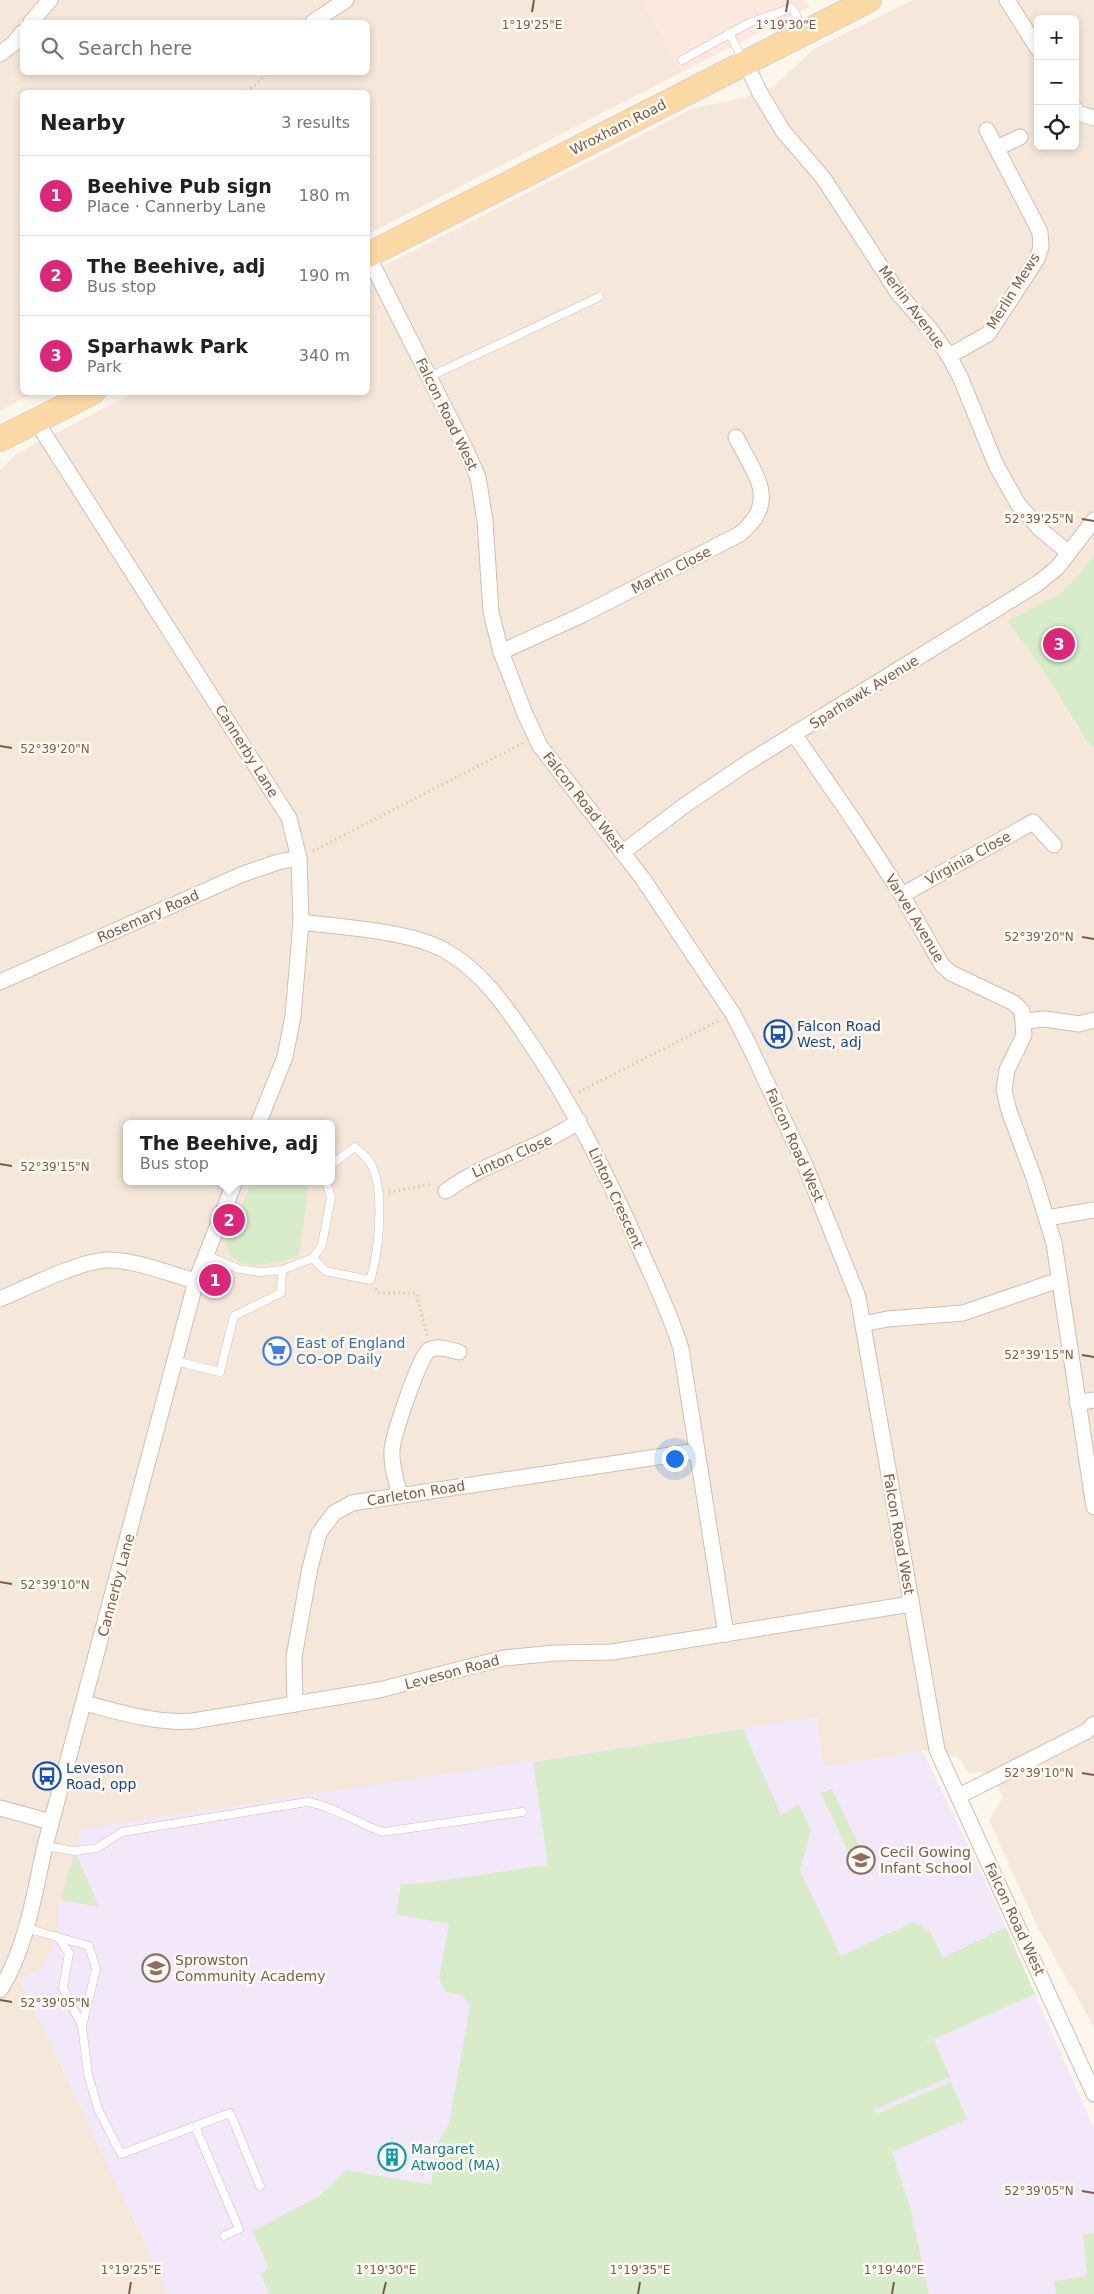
<!DOCTYPE html>
<html lang="en">
<head>
<meta charset="utf-8">
<style>
	:root { --surface:#fff; --page:#f2f2f2; --text:#202124; --muted:#757577; --line:#e0e0e0; --accent:#db2777 }
	body { margin:0; font-family:"DejaVu Sans",sans-serif; background:var(--page); color:var(--text) }
	.controls { position:absolute; right:15px; top:15px; display:grid; overflow:hidden; border-radius:8px; box-shadow:0 2px 8px #0003 }
	.controls button { width:45px; height:45px; display:grid; place-items:center; padding:0; border:0; border-bottom:1px solid var(--line); background:var(--surface); color:var(--text); font:25px sans-serif }
	.you { position:absolute; left:674px; top:1458px; width:18px; height:18px; margin:-12px; border:4px solid #fff; border-radius:50%; background:#1a73e8; box-shadow:0 0 0 8px #1a73e833 }
	.badge { display:grid; place-items:center; width:32px; height:32px; border-radius:50%; background:var(--accent); color:#fff; font-size:16px; font-weight:700 }
	.pin { position:absolute; translate:-50% -50%; border:2px solid #fff; box-shadow:0 1px 5px #0006 }
	.popup { position:absolute; left:123px; top:1120px; width:212px; height:65px; box-sizing:border-box; display:grid; place-content:center; border-radius:8px; background:var(--surface); filter:drop-shadow(0 1px 4px #0005); font-size:16px; white-space:nowrap; color:var(--muted) }
	.popup b { font-size:19px; color:var(--text) }
	.popup::after { content:''; position:absolute; left:50%; top:100%; margin-left:-10px; border:10px solid transparent; border-top-color:var(--surface) }
	.list { margin:0; padding:0; list-style:none }
	h2 { display:flex; justify-content:space-between; align-items:center; height:65px; margin:0; padding:0 20px; font-size:21px }
	h2 small { font-size:16px; font-weight:400; color:var(--muted) }
	.list li { display:grid; grid-template-columns:32px 1fr auto; gap:15px; align-items:center; box-sizing:border-box; height:80px; padding:0 20px; border-top:1px solid var(--line) }
	.list b { display:block; font-size:19px; white-space:nowrap }
	.list p { margin:0; font-size:16px; white-space:nowrap; color:var(--muted) }
	.list em { font-size:16px; font-style:normal; color:var(--muted) }
	.icon { flex:none; width:28px; height:28px; fill:none; stroke:currentColor; stroke-width:2; stroke-linecap:round; stroke-linejoin:round }
	.map { position:relative; flex:none; width:1094px; height:2294px; overflow:hidden }
	.search { position:absolute; background:var(--surface); box-shadow:0 2px 8px #0003; left:20px; top:20px; width:350px; height:55px; display:flex; align-items:center; gap:12px; box-sizing:border-box; padding:0 18px; border-radius:8px; color:var(--muted); font-size:19px }
	.panel { position:absolute; background:var(--surface); box-shadow:0 2px 8px #0003; left:20px; top:90px; width:350px; height:305px; border-radius:8px }
	.map>svg:first-child { display:block }
</style>
</head>
<body>
<div class="map">
<svg width="1094" height="2294" viewBox="0 0 1094 2294">
	<rect width="100%" height="100%" fill="#fdf6ec"/>
	<g fill="#f5e8da" fill-rule="evenodd">
		<path d="M0 0H642L682 72 368 234V92H22V392L33 393 0 411ZM22 22H368V72H22Z"/>
		<path d="M913 0H1094V554L1076 578 1061 593 1007 621 1041 667 1084 739 1094 749V2027L1037 1926 989 1820 1003 1797 989 1772 969 1773 958 1757 922 1750 823 1767 817 1717 409 1780 58 1910V1937L43 1968 20 1979 169 2294H0V470L18 453 133 393 368 392V274L694 108 744 98 774 86 814 49ZM1038 19H1075V146H1038ZM126 1124H332V1181H126Z"/>
	</g>
	<polygon fill="#fde8e0" points="642,0 805,0 809,7 682,72"/>
	<polygon fill="#f3e8fa" points="817,1717 823,1767 922,1750 990,1891 1094,2129 1094,2294 169,2294 20,1979 43,1968 58,1937 58,1910 81,1829"/>
	<g fill="#d8ecc9">
		<polygon points="1094,554 1094,749 1085,739 1041,667 1007,621 1061,593 1076,578"/>
		<path d="M252 1181H309L299 1255 297 1257C277 1263 230 1276 226 1244Z"/>
		<polygon points="743,1729 781,1815 799,1804 811,1829 800,1870 844,1963 841,1956 913,1922 930,1931 943,1958 1006,1927 1035,1994 912,2049 934,2040 950,2077 874,2110 876,2114 951,2082 967,2119 892,2152 910,2207 929,2294 269,2294 260,2274 269,2269 253,2231 319,2196 346,2170 431,2185 437,2144 449,2124 470,2006 462,1995 446,1992 439,1979 449,1924 396,1914 401,1884 425,1883 548,1865 533,1762"/>
		<polygon points="832,1789 861,1849 849,1854 821,1793"/>
		<polygon points="77,1856 99,1907 61,1900 73,1857"/>
		<polygon points="1094,2233 1094,2294 1056,2294 1054,2281 1087,2276 1083,2235"/>
	</g>
	<g fill="none" stroke-linecap="round" stroke-linejoin="round">
		<g stroke="#d1beb0" stroke-width="9">
			<g id="service">
				<polyline points="729,33 743,60"/>
				<polyline points="682,60 749,23 792,8 805,30"/>
				<polyline points="429,377 599,297"/>
				<polyline points="205,1255 239,1269 260,1272 282,1270 313,1258 322,1245 331,1197 326,1181"/>
				<path d="M313 1258 325 1271 370 1280C379 1253 386 1185 369 1161 365 1155 359 1151 355 1147L332 1164"/>
				<polyline points="175,1361 220,1372 234,1316 281,1293 282,1270"/>
				<path d="M45 1846 75 1851 97 1848 122 1832 307 1802C334 1806 358 1824 383 1832L522 1812"/>
				<polyline points="26,1928 89,1946 96,1969 82,2026 63,1988 69,1953 58,1937"/>
				<polyline points="82,2026 88,2074 98,2109 121,2154 230,2113 260,2186"/>
				<polyline points="195,2126 239,2229 224,2236"/>
			</g>
		</g>
		<g stroke="#d1beb0" stroke-width="17">
			<g id="minor">
				<polyline points="1007,0 1038,49"/>
				<polyline points="31,22 50,0"/>
				<polyline points="313,22 346,0"/>
				<polyline points="0,54 14,43 22,33"/>
				<polyline points="746,64 760,93 783,131 824,179 898,293 930,329 949,356 961,379 996,465 1018,504 1041,530 1069,553"/>
				<polyline points="1075,108 1078,113 1094,118"/>
				<polyline points="997,148 1020,137"/>
				<polyline points="368,256 465,448 478,477 485,521 491,612 501,652 525,714 540,746 643,879 733,1014 749,1045 805,1165 858,1297 937,1750 1094,2094"/>
				<polyline points="949,356 988,334 1037,259 1041,247 1040,232 987,130"/>
				<polyline points="36,421 289,818 299,858 301,922 293,1016 285,1057 258,1124"/>
				<path d="M501 652 582 615 740 534C780 501 755 475 736 437"/>
				<polyline points="794,734 854,821 902,895 942,965 951,973 1014,1003 1022,1011 1024,1035 1007,1070 1004,1090 1009,1111 1034,1178 1054,1243 1094,1507"/>
				<polyline points="623,852 685,805 747,763 1037,584 1057,568 1094,520"/>
				<polyline points="902,895 1033,822 1054,845"/>
				<path d="M301 922C340 927 409 931 442 949 479 968 504 1004 527 1038 573 1105 608 1177 641 1251 655 1283 671 1315 681 1349L726 1634"/>
				<polyline points="0,982 243,874 278,862 299,858"/>
				<polyline points="1024,1021 1045,1019 1079,1024 1094,1020"/>
				<path d="M446 1191C487 1161 537 1150 579 1121"/>
				<polyline points="1047,1218 1094,1210"/>
				<path d="M0 1299C26 1288 85 1258 111 1260 139 1261 169 1274 196 1281"/>
				<polyline points="864,1324 887,1319 963,1313 1059,1280"/>
				<polyline points="1077,1403 1094,1400"/>
				<path d="M400 1495C396 1480 391 1465 392 1450 393 1436 419 1357 429 1350 438 1345 449 1350 459 1352"/>
				<path d="M84 1703C120 1712 157 1724 193 1721L379 1690 504 1658 555 1653 612 1652 911 1604"/>
				<polyline points="295,1704 294,1657 310,1568 319,1533 334,1513 352,1503 697,1451"/>
				<polyline points="959,1796 1087,1731 1094,1724"/>
				<polyline points="0,1808 51,1822"/>
				<path d="M0 1990C27 1947 34 1894 45 1846L196 1281 235 1181"/>
			</g>
		</g>
		<g stroke="#dad1cd" stroke-width="26">
			<g id="primary">
				<polyline points="368,255 869,0"/>
				<polyline points="0,439 93,392"/>
			</g>
		</g>
		<g stroke="#d9b8a5" stroke-width="3" stroke-dasharray="1 4" stroke-linecap="butt">
			<polyline points="247,92 269,72"/>
			<polyline points="313,851 523,743"/>
			<polyline points="579,1092 720,1020"/>
			<polyline points="389,1192 432,1184"/>
			<polyline points="376,1289 378,1293 416,1293 427,1335"/>
		</g>
		<use href="#service" stroke="#fff" stroke-width="8"/>
		<use href="#minor" stroke="#fff" stroke-width="15"/>
		<use href="#primary" stroke="#fbd9a5" stroke-width="24"/>
	</g>
	<path fill="none" stroke="#7a5c4d" stroke-width="2" d="M532 12 534 0M786 12 788 0M1082 519 1094 521M0 746 12 748M1082 937 1094 939M0 1164 12 1166M1082 1355 1094 1357M0 1582 12 1584M1082 1773 1094 1775M0 2000 12 2002M1082 2191 1094 2193M129 2294 131 2282M383 2294 386 2282M638 2294 640 2282M892 2294 894 2282"/>
	<defs>
		<g id="bus-ring" transform="scale(1.4375)"><circle r="9.5" fill="#fffaf3" stroke="#1a4fb4" stroke-width="1.5"/><path d="M-5-6H5V4H4V6H2V4H-2V6H-4V4H-5ZM-3.5-4V0h7V-4ZM-3.5 1.2v1.5H-2V1.2ZM2 1.2v1.5H3.5V1.2Z" fill="#1a4fb4"/></g>
		<g id="supermarket-ring" transform="scale(1.4375)"><circle r="9.5" fill="#fffaf3" stroke="#3f7fe0" stroke-width="1.5"/><path d="M-6-5.5h2.5l.6 2H6L4.5 2H-2.5L-4.4-4H-6ZM-1.5 3.2a1.3 1.3 0 1 0 .1 0ZM3 3.2a1.3 1.3 0 1 0 .1 0Z" fill="#3f7fe0"/></g>
		<g id="school-ring" transform="scale(1.4375)"><circle r="9.5" fill="#fffaf3" stroke="#8d6e63" stroke-width="1.5"/><path d="M0-5L7-2L0 1L-7-2ZM-4 1L0 2.5L4 1V4Q0 6-4 4Z" fill="#8d6e63"/></g>
		<g id="building-ring" transform="scale(1.4375)"><circle r="9.5" fill="#fffaf3" stroke="#0f9aa8" stroke-width="1.5"/><path d="M-4-6H4V6H1V3H-1V6H-4ZM-2.5-4.3h1.7v1.8h-1.7ZM.8-4.3h1.7v1.8H.8ZM-2.5-1h1.7V.8h-1.7ZM.8-1h1.7V.8H.8Z" fill="#0f9aa8"/></g>
	</defs>
	<g fill-rule="evenodd">
		<use href="#bus-ring" x="778" y="1034"/>
		<use href="#supermarket-ring" x="277" y="1351"/>
		<use href="#bus-ring" x="47" y="1776"/>
		<use href="#school-ring" x="861" y="1860"/>
		<use href="#school-ring" x="156" y="1968"/>
		<use href="#building-ring" x="392" y="2157"/>
	</g>
	<g text-anchor="middle" dominant-baseline="central" stroke-width="5" stroke-linejoin="round" paint-order="stroke">
		<g font-size="14" fill="#7a5c4d" stroke="#fffaf3">
			<text transform="translate(618 127) rotate(-27)">Wroxham Road</text>
			<text transform="translate(1013 291) rotate(-58)">Merlin Mews</text>
			<text transform="translate(912 307) rotate(53)">Merlin Avenue</text>
			<text transform="translate(447 414) rotate(64)">Falcon Road West</text>
			<text transform="translate(671 570) rotate(-27)">Martin Close</text>
			<text transform="translate(864 692) rotate(-32)">Sparhawk Avenue</text>
			<text transform="translate(247 751) rotate(58)">Cannerby Lane</text>
			<text transform="translate(584 802) rotate(52)">Falcon Road West</text>
			<text transform="translate(968 858) rotate(-29)">Virginia Close</text>
			<text transform="translate(148 916) rotate(-24)">Rosemary Road</text>
			<text transform="translate(915 918) rotate(59)">Varvel Avenue</text>
			<text transform="translate(795 1145) rotate(66)">Falcon Road West</text>
			<text transform="translate(512 1156) rotate(-24)">Linton Close</text>
			<text transform="translate(616 1198) rotate(65)">Linton Crescent</text>
			<text transform="translate(416 1493) rotate(-9)">Carleton Road</text>
			<text transform="translate(899 1534) rotate(80)">Falcon Road West</text>
			<text transform="translate(116 1585) rotate(-75)">Cannerby Lane</text>
			<text transform="translate(452 1672) rotate(-15)">Leveson Road</text>
			<text transform="translate(1015 1919) rotate(65)">Falcon Road West</text>
		</g>
		<g font-size="14" fill="#164399" stroke="#fffaf3" text-anchor="start">
			<text x="797" y="1026">Falcon Road<tspan x="797" dy="16">West, adj</tspan></text>
			<text x="66" y="1768">Leveson<tspan x="66" dy="16">Road, opp</tspan></text>
		</g>
		<g font-size="14" fill="#366cbe" stroke="#fffaf3" text-anchor="start">
			<text x="296" y="1343">East of England<tspan x="296" dy="16">CO-OP Daily</tspan></text>
		</g>
		<g font-size="14" fill="#785e54" stroke="#fffaf3" text-anchor="start">
			<text x="880" y="1852">Cecil Gowing<tspan x="880" dy="16">Infant School</tspan></text>
			<text x="175" y="1960">Sprowston<tspan x="175" dy="16">Community Academy</tspan></text>
		</g>
		<g font-size="14" fill="#0d838f" stroke="#fffaf3" text-anchor="start">
			<text x="411" y="2149">Margaret<tspan x="411" dy="16">Atwood (MA)</tspan></text>
		</g>
	</g>
	<g font-size="12" text-anchor="middle" fill="#7a5c4d" stroke="#fffaf3" stroke-width="5" stroke-linejoin="round" paint-order="stroke">
		<text x="532" y="29">1°19'25"E</text>
		<text x="786" y="29">1°19'30"E</text>
		<text x="1039" y="523">52°39'25"N</text>
		<text x="55" y="753">52°39'20"N</text>
		<text x="1039" y="941">52°39'20"N</text>
		<text x="55" y="1171">52°39'15"N</text>
		<text x="1039" y="1359">52°39'15"N</text>
		<text x="55" y="1589">52°39'10"N</text>
		<text x="1039" y="1777">52°39'10"N</text>
		<text x="55" y="2007">52°39'05"N</text>
		<text x="1039" y="2195">52°39'05"N</text>
		<text x="131" y="2274">1°19'25"E</text>
		<text x="386" y="2274">1°19'30"E</text>
		<text x="640" y="2274">1°19'35"E</text>
		<text x="894" y="2274">1°19'40"E</text>
	</g>
</svg>
<div class="controls">
<button>+</button>
<button>−</button>
<button><svg class="icon" aria-label="locate" viewBox="0 0 24 24"><circle cx="12" cy="12" r="6"/><path d="M12 2v4M12 18v4M2 12h4M18 12h4"/></svg></button>
</div>
<div class="you"></div>
<div class="pin badge" style="left:215px;top:1280px">1</div>
<div class="pin badge" style="left:229px;top:1220px">2</div>
<div class="popup"><b>The Beehive, adj</b>Bus stop</div>
<div class="pin badge" style="left:1059px;top:644px">3</div>
<div class="search"><svg class="icon" aria-label="search" viewBox="0 0 24 24"><circle cx="10" cy="10" r="6"/><path d="M15 15l6 6"/></svg>Search here</div>
<section class="panel">
<h2>Nearby<small>3 results</small></h2>
<ul class="list">
<li><span class="badge">1</span><div><b>Beehive Pub sign</b><p>Place · Cannerby Lane</p></div><em>180 m</em></li>
<li><span class="badge">2</span><div><b>The Beehive, adj</b><p>Bus stop</p></div><em>190 m</em></li>
<li><span class="badge">3</span><div><b>Sparhawk Park</b><p>Park</p></div><em>340 m</em></li>
</ul>
</section>
</div>
</body>
</html>
